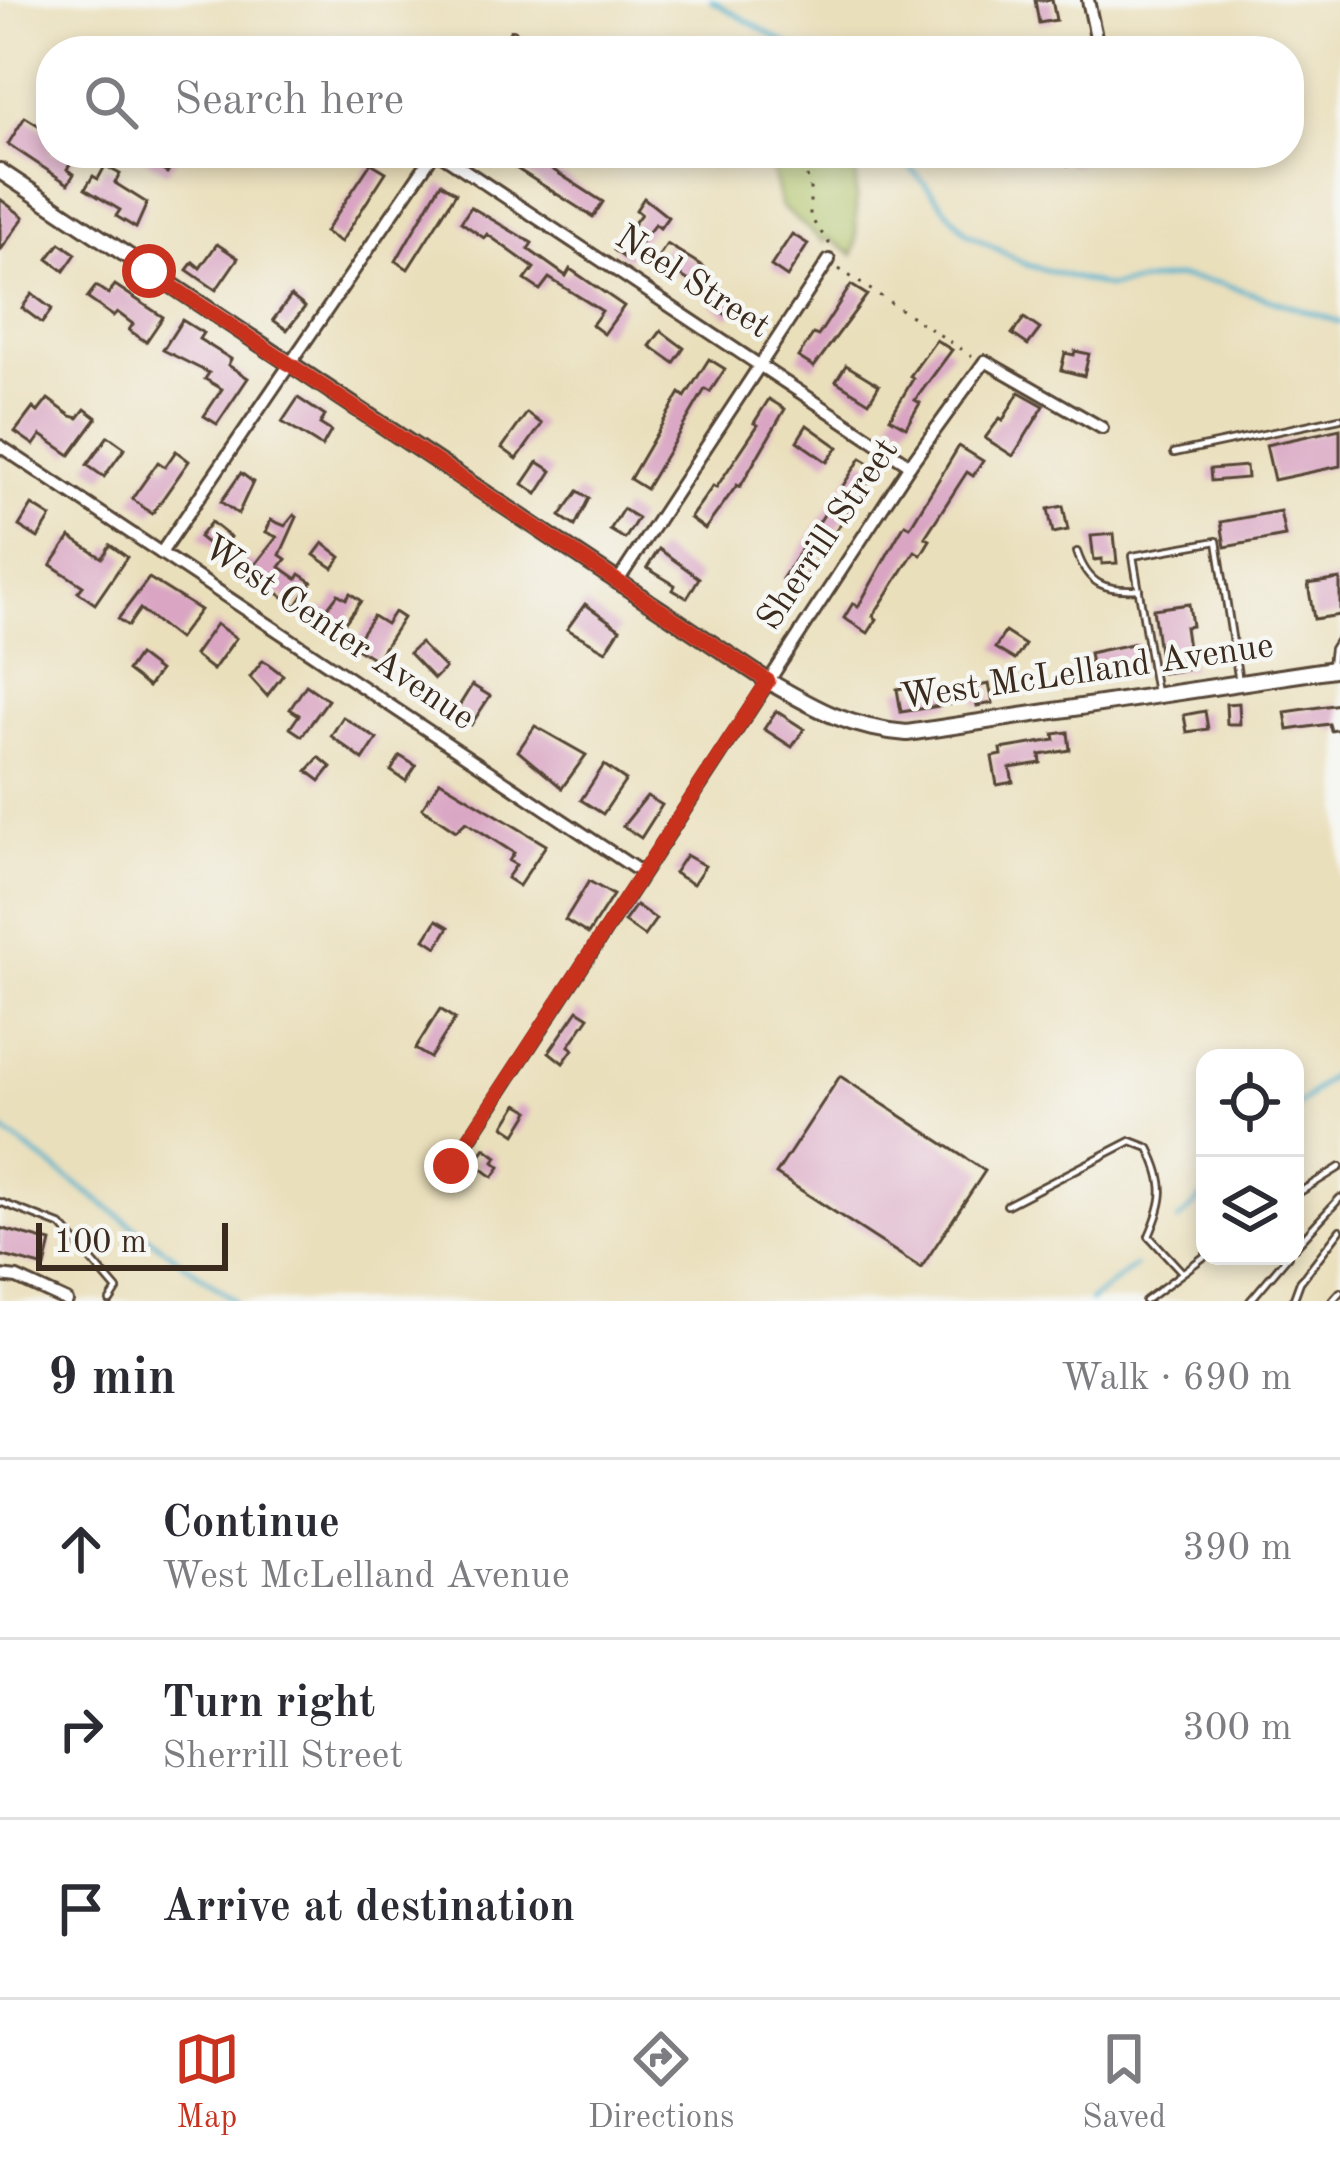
<!DOCTYPE html>
<html lang="en">
<head>
<meta charset="utf-8">
<style>
	:root { --surface:#fff; --page:#f7f7f7; --text:#2b2b33; --muted:#7c7c81; --line:#e1e1e2; --accent:#c8321e }
	body { margin:0; font-family:"Old Standard TT",serif; background:var(--page); color:var(--text) }
	.controls { position:absolute; right:36px; bottom:36px; display:grid; overflow:hidden; border-radius:24px; box-shadow:0 6px 18px #0003 }
	.controls button { width:108px; height:108px; display:grid; place-items:center; padding:0; border:0; border-bottom:3px solid var(--line); background:var(--surface); color:var(--text); font:60px sans-serif }
	.scale { position:absolute; left:36px; bottom:30px; width:192px; box-sizing:border-box; padding-left:12px; border:6px solid #3b2a1e; border-top:0; font-size:33px; line-height:42px; white-space:nowrap; color:#3b2a1e; -webkit-text-stroke:9px #f6f6f2; paint-order:stroke }
	.stop { position:absolute; width:36px; height:36px; margin:-27px; border:9px solid #c8321e; border-radius:50%; background:#fff }
	.stop.end { background:#c8321e; border-color:#fff; box-shadow:0 3px 12px #0008 }
	.list { margin:0; padding:0; list-style:none }
	h2 { display:flex; justify-content:space-between; align-items:center; height:156px; margin:0; padding:0 48px; font-size:51px }
	h2 small { font-size:39px; font-weight:400; color:var(--muted) }
	.list li { display:grid; grid-template-columns:78px 1fr auto; gap:36px; align-items:center; box-sizing:border-box; height:180px; padding:0 48px; border-top:3px solid var(--line) }
	.list b { display:block; font-size:45px; white-space:nowrap }
	.list p { margin:0; font-size:39px; white-space:nowrap; color:var(--muted) }
	.list em { font-size:39px; font-style:normal; color:var(--muted) }
	.icon { flex:none; width:66px; height:66px; fill:none; stroke:currentColor; stroke-width:2; stroke-linecap:round; stroke-linejoin:round }
	.map { position:relative; flex:none; width:1340px; height:1301px; overflow:hidden }
	.search { position:absolute; background:var(--surface); box-shadow:0 6px 18px #0003; left:36px; right:36px; top:36px; height:132px; display:flex; align-items:center; gap:30px; box-sizing:border-box; padding:0 42px; border-radius:48px; color:var(--muted); font-size:45px }
	.sheet { height:696px; background:var(--surface) }
	nav { display:flex; justify-content:space-around; align-items:center; box-sizing:border-box; height:168px; border-top:3px solid var(--line); background:var(--surface); font-size:33px; color:var(--muted) }
	nav a { display:grid; justify-items:center; gap:6px }
	nav .on { color:var(--accent) }
	.map>svg:first-child { display:block }
</style>
</head>
<body>
<div class="map">
<svg width="1340" height="1301" viewBox="0 0 1340 1301">
	<rect width="100%" height="100%" fill="#f6f6f2"/>
	<filter id="ink" filterUnits="userSpaceOnUse"><feTurbulence type="fractalNoise" baseFrequency=".00833" numOctaves="2"/><feDisplacementMap in="SourceGraphic" scale="24" xChannelSelector="R" yChannelSelector="G"/><feConvolveMatrix kernelMatrix="1 2 1 2 8 2 1 2 1" color-interpolation-filters="sRGB"/></filter>
	<filter id="wash" filterUnits="userSpaceOnUse"><feTurbulence type="fractalNoise" baseFrequency=".004" numOctaves="4" result="noise"/><feDisplacementMap in="SourceGraphic" scale="48" xChannelSelector="R" yChannelSelector="G"/><feGaussianBlur stdDeviation="2.7" result="paint"/><feColorMatrix in="noise" values="0 0 0 0 0 0 0 0 0 0 0 0 0 0 0 0 0 1.4 0 .05"/><feComposite in="paint" operator="in"/></filter>
	<g filter="url(#wash)">
		<rect width="100%" height="100%" fill="#eadfbb"/>
		<polygon fill="#adc165" stroke="#747642" stroke-width="3" points="768,153 856,153 856,243 853,255 828,238 824,242 781,207"/>
		<g fill="none" stroke-linecap="round" stroke-linejoin="round">
			<g stroke="#4fb0cd" stroke-width="4.5">
				<polyline points="711,0 799,51"/>
				<polyline points="898,153 967,233 1027,265 1108,287 1177,277 1220,283 1340,322"/>
				<polyline points="1295,1109 1340,1067"/>
				<polyline points="0,1128 235,1301"/>
				<polyline points="1178,1221 1205,1195"/>
				<polyline points="1090,1301 1135,1266"/>
			</g>
		</g>
		<g id="blocks">
			<g fill="#d9a5c3">
				<polygon points="1035,0 1052,0 1056,20 1039,23"/>
				<polygon points="25,117 51,133 51,153 66,153 74,158 67,169 74,174 68,184 8,144"/>
				<polygon points="135,153 180,153 167,173"/>
				<polygon points="519,153 527,153 603,202 593,217 511,165"/>
				<polygon points="1065,153 1104,153 1104,157 1068,165"/>
				<polygon points="371,163 386,172 341,242 325,232"/>
				<polygon points="105,166 120,174 115,183 147,203 136,228 116,216 120,210 85,189 93,176 98,179"/>
				<polygon points="441,183 456,193 408,269 396,261"/>
				<polygon points="644,198 668,217 660,228 655,224 627,260 614,250 641,214 636,210"/>
				<polygon points="0,199 24,217 0,251"/>
				<polygon points="471,207 532,243 528,249 566,276 570,269 624,306 604,334 592,325 602,311 549,278 540,290 525,280 534,268 487,234 484,238 461,222"/>
				<polygon points="792,234 808,244 787,277 771,266"/>
				<polygon points="60,243 76,254 64,271 48,259"/>
				<polygon points="217,244 238,258 216,290 187,270 193,262 200,268"/>
				<polygon points="667,244 704,267 694,284 656,260"/>
				<polygon points="115,285 163,317 146,342 129,330 133,324 117,312 113,316 87,298 96,286 108,294"/>
				<polygon points="851,285 867,295 814,367 798,357 813,334 818,336"/>
				<polygon points="716,289 738,304 729,317 707,301"/>
				<polygon points="32,294 52,309 42,323 22,308"/>
				<polygon points="291,296 305,307 287,330 273,320"/>
				<polygon points="1024,318 1040,329 1028,345 1012,334"/>
				<polygon points="182,320 203,333 199,339 231,359 228,365 248,378 217,424 204,416 222,389 205,379 209,373 163,350"/>
				<polygon points="661,331 684,348 674,363 650,346"/>
				<polygon points="936,340 952,350 915,400 920,403 906,427 890,418 913,379 910,376"/>
				<polygon points="1075,351 1089,354 1084,376 1061,370 1065,353 1074,355"/>
				<polygon points="709,359 725,369 710,392 705,389 646,489 630,479 680,393 685,397"/>
				<polygon points="846,365 879,385 869,402 836,381"/>
				<polygon points="1019,392 1044,406 1013,456 985,438 1000,418 1003,420"/>
				<polygon points="298,398 325,416 320,424 331,431 322,447 282,422"/>
				<polygon points="48,399 71,416 78,418 85,409 97,418 70,455 41,435 34,445 15,432 33,408 38,412"/>
				<polygon points="769,399 785,409 740,487 737,485 705,529 690,518 713,486 716,488 758,425 754,423"/>
				<polygon points="527,413 542,424 517,459 502,448"/>
				<polygon points="807,425 838,447 827,462 797,441"/>
				<polygon points="1340,429 1340,466 1274,480 1266,445"/>
				<polygon points="108,436 125,448 104,477 87,465"/>
				<polygon points="959,446 983,461 973,476 967,472 925,537 930,540 921,555 915,551 873,616 877,619 868,633 844,618 853,603 858,607 896,539 905,524 910,527"/>
				<polygon points="176,451 189,461 152,514 132,499 158,462 165,467"/>
				<polygon points="861,458 877,468 798,589 782,579"/>
				<polygon points="538,462 552,471 537,494 523,484"/>
				<polygon points="1246,466 1247,478 1211,481 1210,469"/>
				<polygon points="241,473 253,482 238,514 221,502"/>
				<polygon points="578,491 589,498 575,526 560,516"/>
				<polygon points="32,505 51,517 38,538 19,526"/>
				<polygon points="1063,506 1068,530 1053,533 1048,509"/>
				<polygon points="623,509 638,518 625,539 610,530"/>
				<polygon points="1280,511 1285,536 1225,547 1221,522"/>
				<polygon points="294,515 297,517 280,555 286,559 280,567 297,579 300,574 312,582 296,606 241,568 248,559 255,565 277,537 266,532 271,520 285,526"/>
				<polygon points="211,522 230,537 218,552 199,537"/>
				<polygon points="1114,534 1117,563 1102,564 1102,559 1094,560 1091,536"/>
				<polygon points="70,537 102,558 110,545 127,557 95,604 78,592 83,586 51,565"/>
				<polygon points="323,543 341,557 333,568 314,555"/>
				<polygon points="659,549 699,578 687,598 673,590 675,585 647,568"/>
				<polygon points="149,578 200,610 178,639 140,609 128,626 118,619"/>
				<polygon points="1340,579 1340,615 1314,619 1308,584"/>
				<polygon points="350,593 361,601 338,632 315,616 321,607 326,610 338,594 346,599"/>
				<polygon points="585,604 620,629 606,651 567,629"/>
				<polygon points="1189,604 1192,626 1185,627 1191,669 1162,673 1153,609"/>
				<polygon points="394,612 403,618 376,660 353,646 373,616 386,624"/>
				<polygon points="216,624 236,638 213,670 194,655"/>
				<polygon points="1005,632 1025,645 1015,660 995,648"/>
				<polygon points="420,643 445,668 434,679 409,653"/>
				<polygon points="1136,643 1140,666 1093,676 1089,653"/>
				<polygon points="138,655 159,671 148,687 127,671"/>
				<polygon points="263,660 283,675 267,696 250,677"/>
				<polygon points="989,684 993,703 977,706 973,687"/>
				<polygon points="306,685 328,700 302,736 290,728 299,715 290,709"/>
				<polygon points="472,685 490,696 471,725 454,714"/>
				<polygon points="915,686 916,693 949,687 952,704 901,712 897,689"/>
				<polygon points="1239,703 1240,724 1227,724 1226,704"/>
				<polygon points="1340,704 1340,729 1331,731 1329,724 1288,730 1285,712"/>
				<polygon points="776,711 804,729 792,747 764,729"/>
				<polygon points="1205,711 1208,729 1187,732 1184,715"/>
				<polygon points="343,717 377,739 363,760 331,736"/>
				<polygon points="535,726 586,755 562,788 518,751"/>
				<polygon points="1068,732 1070,750 1040,755 1041,763 1010,768 1013,782 997,785 992,757 1002,755 1001,749 1055,740 1054,734"/>
				<polygon points="400,756 416,766 406,781 391,771"/>
				<polygon points="319,757 331,767 320,781 307,771"/>
				<polygon points="604,765 626,780 603,814 581,800"/>
				<polygon points="440,781 546,845 519,886 507,878 516,865 509,861 514,853 466,822 456,831 422,808"/>
				<polygon points="647,796 662,805 641,838 623,826"/>
				<polygon points="686,855 705,866 693,884 674,873"/>
				<polygon points="589,881 613,895 588,934 565,920"/>
				<polygon points="636,905 656,919 644,936 624,922"/>
				<polygon points="437,920 449,927 437,947 425,939"/>
				<polygon points="440,1009 455,1019 430,1058 415,1049"/>
				<polygon points="578,1010 589,1017 569,1046 573,1049 563,1063 549,1052"/>
				<polygon points="840,1076 985,1171 921,1268 776,1174"/>
				<polygon points="518,1104 530,1111 516,1134 504,1126"/>
				<polygon points="485,1148 497,1157 494,1162 500,1167 493,1177 474,1163"/>
				<polygon points="0,1228 51,1242 45,1267 0,1255"/>
			</g>
		</g>
	</g>
	<g filter="url(#ink)">
		<use href="#blocks" fill-opacity="0" stroke="#554536" stroke-width="3"/>
		<g fill="none" stroke-linecap="round" stroke-linejoin="round">
			<g stroke="#554536" stroke-width="10">
				<g id="lane">
					<polyline points="502,51 513,33"/>
					<polyline points="1174,453 1340,418"/>
					<path d="M1077 552C1088 585 1105 591 1139 589"/>
					<polyline points="1331,666 1333,649 1340,638"/>
					<polyline points="1156,693 1133,556 1217,541 1239,682"/>
					<polyline points="1295,1195 1340,1167"/>
					<polyline points="0,1202 62,1226 117,1290 110,1301"/>
					<path d="M1007 1205 1131 1141 1149 1148C1167 1184 1165 1200 1149 1236L1182 1272"/>
					<polyline points="1295,1247 1340,1198"/>
					<polyline points="1145,1301 1205,1256"/>
					<polyline points="1250,1301 1288,1256"/>
					<polyline points="1293,1301 1300,1282 1340,1230"/>
					<polyline points="1332,1301 1340,1292"/>
				</g>
			</g>
			<g stroke="#554536" stroke-width="16">
				<g id="street">
					<polyline points="1088,0 1099,51"/>
					<polyline points="439,153 910,465"/>
					<polyline points="0,446 642,873"/>
					<polyline points="161,553 434,153"/>
					<polyline points="618,581 829,260"/>
					<polyline points="451,1167 910,465 985,361 1102,428"/>
					<polyline points="0,1276 17,1278 67,1301"/>
				</g>
			</g>
			<g stroke="#554536" stroke-width="20">
				<path id="secondary" d="M0 171 768 681C818 710 849 728 907 733L1340 668"/>
			</g>
			<g stroke="#554536" stroke-width="3" stroke-dasharray="3 9" stroke-linecap="butt">
				<polyline points="800,153 810,187 810,217 831,246"/>
				<polyline points="813,153 830,159 834,153"/>
				<polyline points="839,269 972,356"/>
			</g>
			<use href="#lane" stroke="#fff" stroke-width="4.5"/>
			<use href="#street" stroke="#fff" stroke-width="10"/>
			<use href="#secondary" stroke="#fff" stroke-width="14"/>
		</g>
	</g>
	<g fill="none" stroke-linecap="round" stroke-linejoin="round" filter="url(#ink)">
		<polyline stroke="#c8321e" stroke-width="15" points="149,271 768,681 451,1166"/>
	</g>
	<g text-anchor="middle" dominant-baseline="central" stroke-width="9" stroke-linejoin="round" paint-order="stroke">
		<g font-size="36" fill="#3b2a1e" stroke="#f6f6f2">
			<text transform="translate(692 283) rotate(33)">Neel Street</text>
			<text transform="translate(829 535) rotate(-56)">Sherrill Street</text>
			<text transform="translate(338 634) rotate(34)">West Center Avenue</text>
			<text transform="translate(1087 673) rotate(-8)">West McLelland Avenue</text>
		</g>
	</g>
</svg>
<div class="controls">
<button><svg class="icon" aria-label="locate" viewBox="0 0 24 24"><circle cx="12" cy="12" r="6"/><path d="M12 2v4M12 18v4M2 12h4M18 12h4"/></svg></button>
<button><svg class="icon" aria-label="layers" viewBox="0 0 24 24"><path d="M12 4l9 5-9 5-9-5zM3 14l9 5 9-5"/></svg></button>
</div>
<div class="scale">100 m</div>
<div class="stop" style="left:149px;top:271px"></div>
<div class="stop end" style="left:451px;top:1166px"></div>
<div class="search"><svg class="icon" aria-label="search" viewBox="0 0 24 24"><circle cx="10" cy="10" r="6"/><path d="M15 15l6 6"/></svg>Search here</div>
</div>
<section class="sheet">
<h2>9 min<small>Walk · 690 m</small></h2>
<ul class="list">
<li><svg class="icon" aria-label="ahead" viewBox="0 0 24 24"><path d="M12 20V5M6 11l6-6 6 6"/></svg><div><b>Continue</b><p>West McLelland Avenue</p></div><em>390 m</em></li>
<li><svg class="icon" aria-label="right" viewBox="0 0 24 24"><path d="M7 20v-9h11M14 6l5 5-5 5"/></svg><div><b>Turn right</b><p>Sherrill Street</p></div><em>300 m</em></li>
<li><svg class="icon" aria-label="arrive" viewBox="0 0 24 24"><path d="M6 21V4h12l-3 4 3 4H6"/></svg><div><b>Arrive at destination</b></div></li>
</ul>
</section>
<nav>
<a class="on"><svg class="icon" aria-label="map" viewBox="0 0 24 24"><path d="M3 6l6-2 6 2 6-2v14l-6 2-6-2-6 2zM9 4v14M15 6v14"/></svg>Map</a>
<a><svg class="icon" aria-label="directions" viewBox="0 0 24 24"><path d="M12 3l9 9-9 9-9-9zM9 14v-3h6M13 9l2 2-2 2"/></svg>Directions</a>
<a><svg class="icon" aria-label="saved" viewBox="0 0 24 24"><path d="M7 4h10v16l-5-4-5 4z"/></svg>Saved</a>
</nav>
</body>
</html>
